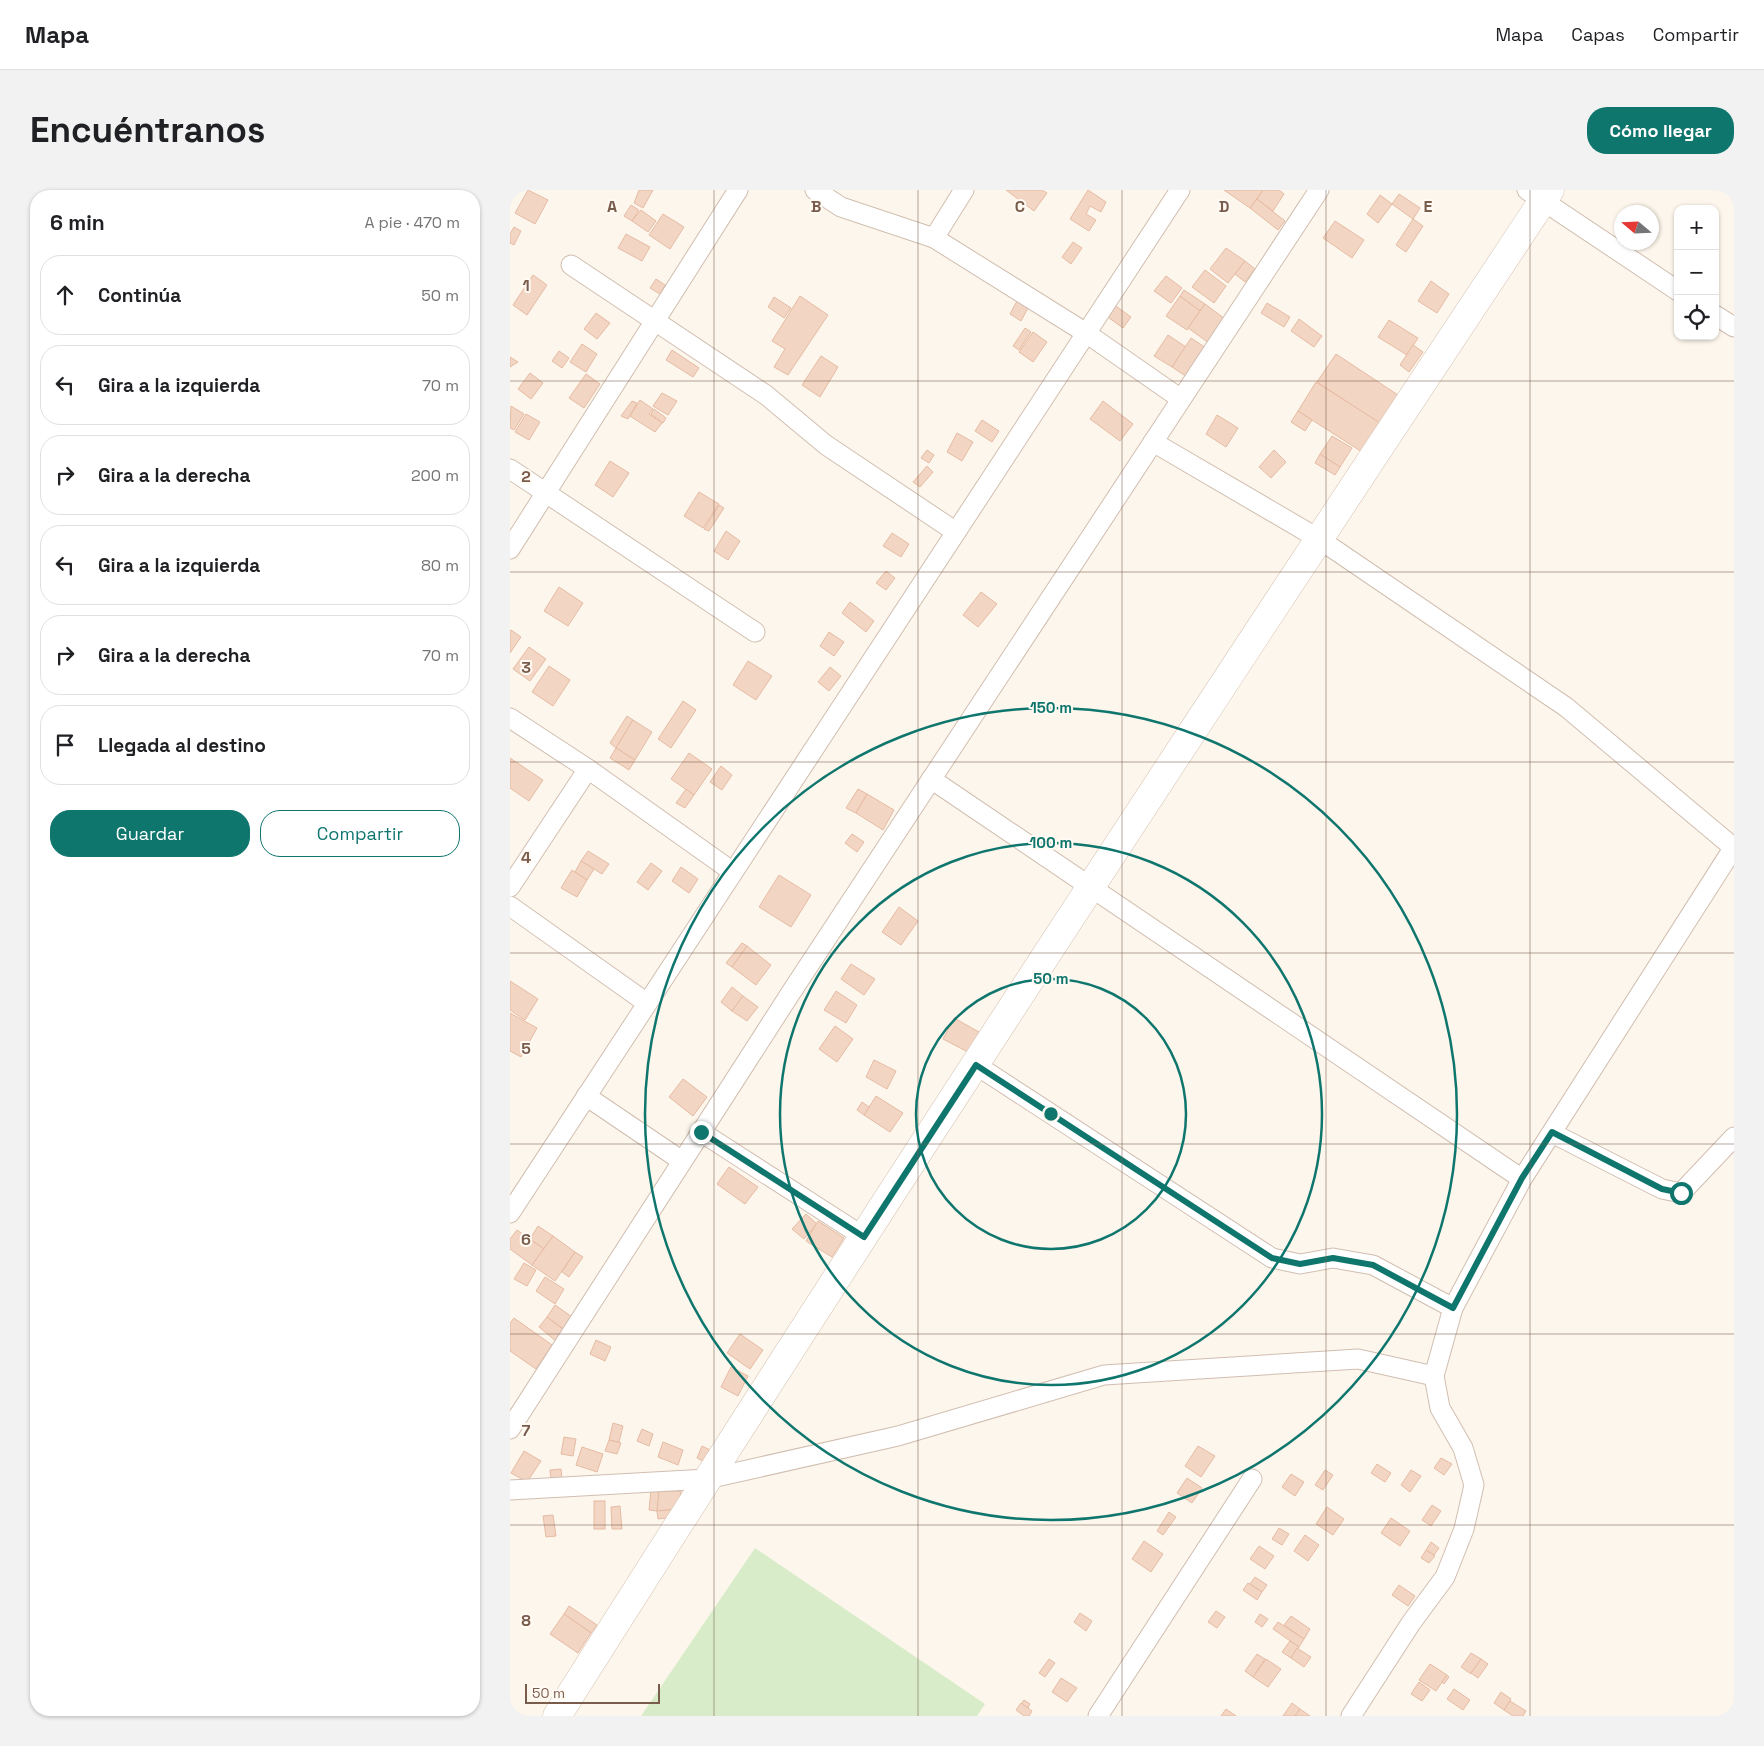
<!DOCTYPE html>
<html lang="es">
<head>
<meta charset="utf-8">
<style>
	:root { --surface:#fff; --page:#f2f2f2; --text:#202124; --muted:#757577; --line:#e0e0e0; --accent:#0f766e }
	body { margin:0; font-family:"Space Grotesk",sans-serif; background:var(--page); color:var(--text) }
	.controls { position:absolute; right:15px; top:15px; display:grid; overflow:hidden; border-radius:10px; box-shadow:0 1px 4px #0004 }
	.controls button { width:45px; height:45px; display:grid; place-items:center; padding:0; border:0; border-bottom:1px solid var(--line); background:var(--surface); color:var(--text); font:25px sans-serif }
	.compass { position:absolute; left:1104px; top:15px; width:45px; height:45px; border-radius:50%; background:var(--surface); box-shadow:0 1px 4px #0004; rotate:289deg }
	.scale { position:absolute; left:15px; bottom:12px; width:135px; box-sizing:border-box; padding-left:5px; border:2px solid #7a5c4d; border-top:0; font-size:14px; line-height:18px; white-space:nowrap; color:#7a5c4d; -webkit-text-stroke:4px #fffaf3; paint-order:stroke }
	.stop { position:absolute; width:15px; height:15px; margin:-11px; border:4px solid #0f766e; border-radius:50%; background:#fff }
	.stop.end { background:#0f766e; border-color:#fff; box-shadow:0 1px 5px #0008 }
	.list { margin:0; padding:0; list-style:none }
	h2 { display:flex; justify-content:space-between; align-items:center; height:65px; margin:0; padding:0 20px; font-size:21px }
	h2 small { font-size:16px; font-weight:400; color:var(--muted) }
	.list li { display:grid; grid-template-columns:32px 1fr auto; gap:15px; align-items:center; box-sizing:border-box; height:80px; margin:0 10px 10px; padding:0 10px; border:1px solid var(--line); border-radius:20px }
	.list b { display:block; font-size:19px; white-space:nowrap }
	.list em { font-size:16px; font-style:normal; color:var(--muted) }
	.actions { display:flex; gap:10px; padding:15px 20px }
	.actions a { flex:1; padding:11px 0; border:1px solid var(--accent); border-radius:20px; text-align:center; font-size:18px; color:var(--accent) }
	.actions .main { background:var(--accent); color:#fff }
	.icon { flex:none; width:28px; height:28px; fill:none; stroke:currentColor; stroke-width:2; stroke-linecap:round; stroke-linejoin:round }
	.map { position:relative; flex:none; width:1224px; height:1526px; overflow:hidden; border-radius:20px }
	header { display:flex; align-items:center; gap:30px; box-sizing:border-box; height:70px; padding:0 25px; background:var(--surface); border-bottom:1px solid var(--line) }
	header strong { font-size:24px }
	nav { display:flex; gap:28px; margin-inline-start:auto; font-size:18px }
	.intro { display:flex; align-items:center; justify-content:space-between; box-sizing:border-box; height:120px; padding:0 30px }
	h1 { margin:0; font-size:35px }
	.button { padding:12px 22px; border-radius:20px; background:var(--accent); color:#fff; font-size:18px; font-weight:700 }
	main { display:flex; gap:30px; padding:0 30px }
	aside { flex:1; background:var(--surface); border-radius:20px; box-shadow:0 1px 4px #0004 }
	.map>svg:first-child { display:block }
</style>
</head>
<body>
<header>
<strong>Mapa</strong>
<nav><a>Mapa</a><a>Capas</a><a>Compartir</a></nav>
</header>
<div class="intro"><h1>Encuéntranos</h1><a class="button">Cómo llegar</a></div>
<main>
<aside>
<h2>6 min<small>A pie · 470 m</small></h2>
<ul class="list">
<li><svg class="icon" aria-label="ahead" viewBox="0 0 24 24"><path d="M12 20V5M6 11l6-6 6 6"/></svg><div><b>Continúa</b></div><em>50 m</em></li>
<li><svg class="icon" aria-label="left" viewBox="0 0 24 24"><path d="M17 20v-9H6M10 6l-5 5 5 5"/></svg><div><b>Gira a la izquierda</b></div><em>70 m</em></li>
<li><svg class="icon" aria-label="right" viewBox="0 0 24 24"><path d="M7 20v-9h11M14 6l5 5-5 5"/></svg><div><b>Gira a la derecha</b></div><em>200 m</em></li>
<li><svg class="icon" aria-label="left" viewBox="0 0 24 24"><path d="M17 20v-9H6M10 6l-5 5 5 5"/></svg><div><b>Gira a la izquierda</b></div><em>80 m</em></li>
<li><svg class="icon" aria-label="right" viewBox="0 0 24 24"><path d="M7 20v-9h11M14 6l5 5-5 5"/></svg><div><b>Gira a la derecha</b></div><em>70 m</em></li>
<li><svg class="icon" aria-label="arrive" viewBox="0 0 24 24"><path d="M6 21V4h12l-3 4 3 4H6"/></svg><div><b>Llegada al destino</b></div></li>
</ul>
<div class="actions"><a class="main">Guardar</a><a>Compartir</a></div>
</aside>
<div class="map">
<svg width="1224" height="1526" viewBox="0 0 1224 1526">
	<rect width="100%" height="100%" fill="#fdf6ec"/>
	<polygon fill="#d8ecc9" points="245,1358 475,1514 467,1526 131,1526"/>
	<g fill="#f3d5c3" stroke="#e6bba3">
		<polygon points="18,0 38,10 25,34 5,23"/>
		<polygon points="129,0 143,0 133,18 124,13"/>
		<polygon points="496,0 532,0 537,3 524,21"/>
		<polygon points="578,0 596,12 591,22 580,16 576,24 586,30 579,41 560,29"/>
		<polygon points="714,0 753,0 740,18"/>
		<polygon points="753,0 769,0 774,4 763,21 747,9"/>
		<polygon points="889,4 910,18 903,29 882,14"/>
		<polygon points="870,5 882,14 868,33 857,24"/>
		<polygon points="747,9 775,31 768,40 740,18"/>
		<polygon points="121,15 129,20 122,31 114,26"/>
		<polygon points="131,20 146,31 138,42 122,31"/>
		<polygon points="153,24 174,37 160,59 139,45"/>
		<polygon points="903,29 913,36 896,62 886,55"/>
		<polygon points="825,31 854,50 842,68 813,48"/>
		<polygon points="4,37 11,41 4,55 0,53 0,44"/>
		<polygon points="116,44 140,57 132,71 108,58"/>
		<polygon points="563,52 572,58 561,74 552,67"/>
		<polygon points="716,58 735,71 718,93 700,79"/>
		<polygon points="735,71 745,79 735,92 725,84"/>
		<polygon points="695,80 716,96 704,113 682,97"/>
		<polygon points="23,85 37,95 17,125 3,115"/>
		<polygon points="656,86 672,98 661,113 644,101"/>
		<polygon points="146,89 155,95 150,104 140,98"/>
		<polygon points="921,91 939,104 927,123 908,111"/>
		<polygon points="674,100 695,114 690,121 670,106"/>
		<polygon points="290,106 318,125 278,185 264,177 275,159 262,151"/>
		<polygon points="670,106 690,121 677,140 656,126"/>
		<polygon points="264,107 281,118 274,128 258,117"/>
		<polygon points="507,111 518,118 511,131 500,124"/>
		<polygon points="757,113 780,127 774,137 751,123"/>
		<polygon points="603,114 621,127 613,138 595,125"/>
		<polygon points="695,114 715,129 699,153 678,138"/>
		<polygon points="86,123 100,133 87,149 74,139"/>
		<polygon points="789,129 812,146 804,157 781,141"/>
		<polygon points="879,130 908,148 897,165 868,147"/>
		<polygon points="515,138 521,142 509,160 503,156"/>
		<polygon points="523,142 537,152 523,172 509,162"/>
		<polygon points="658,145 676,157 662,177 644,166"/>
		<polygon points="681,148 696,158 677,187 662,177"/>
		<polygon points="72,154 87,164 76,182 60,172"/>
		<polygon points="903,155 913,162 899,182 890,175"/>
		<polygon points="162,160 189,178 183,187 156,170"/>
		<polygon points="49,161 59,168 52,178 42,171"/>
		<polygon points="826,164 891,207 872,235 807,192"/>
		<polygon points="311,166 328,177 310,207 292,195"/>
		<polygon points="0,167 8,172 0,177"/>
		<polygon points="20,183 33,193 21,209 8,199"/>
		<polygon points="76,184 90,194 74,218 59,208"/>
		<polygon points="806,192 878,238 860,267 788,221"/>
		<polygon points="152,203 167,211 158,225 143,216"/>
		<polygon points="130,210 143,219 139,224 152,233 145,242 120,226"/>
		<polygon points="122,211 127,213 118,229 111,226"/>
		<polygon points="593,211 623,234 610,251 580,229"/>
		<polygon points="1,216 14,224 4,240 0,238"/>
		<polygon points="144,219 156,228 153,233 141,224"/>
		<polygon points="788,221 802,230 795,241 781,232"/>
		<polygon points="16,224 30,232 19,250 5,242"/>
		<polygon points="707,225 728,238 716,257 696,244"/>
		<polygon points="472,230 489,241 482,252 465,241"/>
		<polygon points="447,243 463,252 452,271 437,262"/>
		<polygon points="822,246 842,258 830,277 810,264"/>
		<polygon points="417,260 424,265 419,273 411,268"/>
		<polygon points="764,260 776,272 761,288 749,277"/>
		<polygon points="810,264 830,277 825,285 805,273"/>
		<polygon points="100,271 119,283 103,307 85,295"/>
		<polygon points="417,276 423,282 410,297 403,292"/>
		<polygon points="189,302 209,314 193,338 174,326"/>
		<polygon points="209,315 214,318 199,341 194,339"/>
		<polygon points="216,341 230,351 218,370 204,361"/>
		<polygon points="382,343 399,354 391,367 373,356"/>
		<polygon points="376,381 385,388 376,400 366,393"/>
		<polygon points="49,397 73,413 58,436 34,421"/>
		<polygon points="471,402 487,414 468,437 453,425"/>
		<polygon points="340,412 364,431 356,442 332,423"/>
		<polygon points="1,440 11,447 0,463 0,441"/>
		<polygon points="319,442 334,452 324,466 310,456"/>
		<polygon points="19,457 36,469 20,491 3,479"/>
		<polygon points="238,471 262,486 246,510 223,495"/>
		<polygon points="39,476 60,490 43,516 22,502"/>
		<polygon points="320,477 331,486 319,501 308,492"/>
		<polygon points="173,511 186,520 161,558 148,549"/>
		<polygon points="117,526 123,530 106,558 100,553"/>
		<polygon points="123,530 142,542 125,570 106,558"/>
		<polygon points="106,558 125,570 119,580 100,568"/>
		<polygon points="179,563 202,579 184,605 161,589"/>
		<polygon points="0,568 33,590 19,611 0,598"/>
		<polygon points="211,576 222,585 212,600 200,592"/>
		<polygon points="176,599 184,605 175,618 166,613"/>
		<polygon points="348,599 357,604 346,623 336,618"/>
		<polygon points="357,604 384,620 373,640 346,623"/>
		<polygon points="342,644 354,652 347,662 335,653"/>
		<polygon points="78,661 99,674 92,684 71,671"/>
		<polygon points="71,671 84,679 77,690 65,682"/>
		<polygon points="141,673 152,681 138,700 127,692"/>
		<polygon points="171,677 188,689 179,703 162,691"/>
		<polygon points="62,680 77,690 67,707 51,698"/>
		<polygon points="269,685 301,705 281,737 249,717"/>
		<polygon points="389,717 408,731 391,755 372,742"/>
		<polygon points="232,753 237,756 222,777 216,773"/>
		<polygon points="237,756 261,775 246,795 222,777"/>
		<polygon points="341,774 365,789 354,805 331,789"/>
		<polygon points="0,791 28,809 15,830 0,820"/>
		<polygon points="222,797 233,806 222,821 211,812"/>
		<polygon points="326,801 347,815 336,833 314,820"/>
		<polygon points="233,806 248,817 237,831 222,821"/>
		<polygon points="0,823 27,838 11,867 0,861"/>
		<polygon points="444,828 469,842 458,862 433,849"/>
		<polygon points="325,836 343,849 327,872 309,859"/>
		<polygon points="364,870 386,881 377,899 356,887"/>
		<polygon points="173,889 197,907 183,926 159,907"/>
		<polygon points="366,906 393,923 380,942 354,925"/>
		<polygon points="352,912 359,917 354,925 347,920"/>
		<polygon points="219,977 248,997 235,1014 207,994"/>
		<polygon points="296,1024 307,1034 294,1049 282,1039"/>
		<polygon points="308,1031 334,1048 322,1067 296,1051"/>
		<polygon points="28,1036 43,1046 34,1059 20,1049"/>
		<polygon points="7,1040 34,1059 22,1075 0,1059 0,1049"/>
		<polygon points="43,1046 65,1062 45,1091 22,1075"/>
		<polygon points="65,1062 73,1067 59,1087 52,1082"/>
		<polygon points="14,1073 26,1080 17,1096 4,1089"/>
		<polygon points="35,1087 54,1099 45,1114 26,1101"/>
		<polygon points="45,1115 68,1131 59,1143 37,1127"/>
		<polygon points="37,1127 55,1141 47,1152 29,1137"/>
		<polygon points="4,1128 42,1155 26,1179 0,1161 0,1133"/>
		<polygon points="230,1144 253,1160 240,1179 217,1163"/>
		<polygon points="86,1150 101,1157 95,1171 80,1164"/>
		<polygon points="221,1177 238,1186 228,1206 211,1197"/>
		<polygon points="103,1233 113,1236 109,1252 99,1250"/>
		<polygon points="132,1239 143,1244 139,1256 127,1251"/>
		<polygon points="54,1247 66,1249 63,1266 51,1264"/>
		<polygon points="99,1250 111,1253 107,1264 95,1261"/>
		<polygon points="153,1252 173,1260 168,1275 148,1267"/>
		<polygon points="192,1256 200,1260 195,1272 187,1268"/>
		<polygon points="688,1256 705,1266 691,1287 675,1276"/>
		<polygon points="72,1257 93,1264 87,1282 66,1275"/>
		<polygon points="14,1261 31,1271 17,1292 1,1283"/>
		<polygon points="931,1268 942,1274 934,1285 924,1278"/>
		<polygon points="867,1274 881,1283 875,1292 861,1283"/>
		<polygon points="51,1279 52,1290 41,1291 40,1280"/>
		<polygon points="815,1280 823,1285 813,1300 805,1295"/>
		<polygon points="901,1280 911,1286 900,1302 891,1295"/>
		<polygon points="781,1284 794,1292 785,1306 772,1297"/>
		<polygon points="677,1288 692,1298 682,1313 667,1303"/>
		<polygon points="141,1300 150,1301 147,1321 139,1320"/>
		<polygon points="149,1301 171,1301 168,1319 147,1321"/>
		<rect x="84" y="1311" width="11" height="28"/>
		<polygon points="922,1315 931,1321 921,1336 912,1330"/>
		<polygon points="110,1316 112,1339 102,1339 101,1317"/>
		<polygon points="817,1317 834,1329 823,1345 806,1334"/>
		<polygon points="168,1319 166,1327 148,1329 147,1321"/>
		<polygon points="659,1322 666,1327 653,1345 647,1341"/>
		<polygon points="43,1325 46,1346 36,1347 33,1326"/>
		<polygon points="881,1328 900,1341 890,1356 871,1343"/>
		<polygon points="769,1338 779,1344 772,1355 762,1349"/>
		<polygon points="795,1345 809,1355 798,1371 784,1361"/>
		<polygon points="634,1351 653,1364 641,1382 622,1369"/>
		<polygon points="921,1352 929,1358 924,1365 916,1360"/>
		<polygon points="749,1356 764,1366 755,1379 740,1369"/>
		<polygon points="916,1360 925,1366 919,1373 911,1368"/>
		<polygon points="745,1387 757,1395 752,1402 740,1394"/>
		<polygon points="738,1393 752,1402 747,1410 733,1400"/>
		<polygon points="889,1395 905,1406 898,1416 882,1405"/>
		<polygon points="59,1416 87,1435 81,1443 54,1424"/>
		<polygon points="706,1421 715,1427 707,1438 698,1432"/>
		<polygon points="570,1423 582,1431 576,1441 564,1432"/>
		<polygon points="54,1424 81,1443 68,1463 40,1444"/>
		<polygon points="750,1424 758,1429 752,1437 745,1432"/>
		<polygon points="781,1426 800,1439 794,1449 774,1435"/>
		<polygon points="768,1432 794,1449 789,1457 763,1439"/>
		<polygon points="780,1451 789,1457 781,1468 772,1462"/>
		<polygon points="787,1458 801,1467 794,1477 781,1468"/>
		<polygon points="961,1463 971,1469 961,1484 951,1477"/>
		<polygon points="747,1464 755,1469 743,1487 735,1481"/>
		<polygon points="539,1469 545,1473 535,1487 529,1483"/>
		<polygon points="756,1469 771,1479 758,1497 743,1487"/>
		<polygon points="971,1469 978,1474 968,1488 961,1483"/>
		<polygon points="920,1474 937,1485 926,1501 909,1490"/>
		<polygon points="937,1485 939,1487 934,1494 932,1492"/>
		<polygon points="551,1488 567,1498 557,1512 542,1502"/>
		<polygon points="909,1492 920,1500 912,1511 901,1504"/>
		<polygon points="944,1499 960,1510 953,1520 937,1509"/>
		<polygon points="991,1502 1001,1509 994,1520 984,1513"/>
		<polygon points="514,1510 520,1514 518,1518 511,1514"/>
		<polygon points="1000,1511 1016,1521 1013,1526 1003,1526 994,1520"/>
		<polygon points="511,1513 522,1521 519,1526 514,1526 506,1520"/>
		<polygon points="782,1513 790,1519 785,1526 773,1526"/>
		<polygon points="716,1519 726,1526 711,1526"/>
		<polygon points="790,1519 800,1526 785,1526"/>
	</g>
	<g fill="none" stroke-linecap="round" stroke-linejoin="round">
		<g stroke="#d1beb0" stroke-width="21">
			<g id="street">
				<polyline points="305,0 331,17 424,48"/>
				<polyline points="454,0 424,48 576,143 671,209"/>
				<polyline points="1017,0 1168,101"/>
				<polyline points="61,75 256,205 316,255 446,342"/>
				<polyline points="1205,125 1224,137"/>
				<polyline points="643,252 809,349 1056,517 1224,658"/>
				<polyline points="0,279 245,442"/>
				<polyline points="0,359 228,0"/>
				<polyline points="0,528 78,579 223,682"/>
				<polyline points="421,589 1012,989"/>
				<polyline points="0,697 78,579"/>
				<polyline points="0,716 137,813"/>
				<polyline points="466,875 762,1068 790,1074 823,1068 863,1075 943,1118"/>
				<polyline points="76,906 172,971"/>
				<polyline points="191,942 354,1047"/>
				<polyline points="1042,943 1152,999 1171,1003 1224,947"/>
				<polyline points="0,1023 670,0"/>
				<polyline points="0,1239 282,801 809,0"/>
				<polyline points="0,1300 197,1289 388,1246 594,1185 848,1169 924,1186"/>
				<polyline points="588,1526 742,1289"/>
				<polyline points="841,1526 901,1433 935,1387 954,1339 964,1295 953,1258 930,1218 924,1186 943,1118 1012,989 1224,657"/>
			</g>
		</g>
		<g stroke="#d6c0b0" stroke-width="29">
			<path id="secondary" d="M47 1526C371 1013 704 506 1040 0"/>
		</g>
		<use href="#street" stroke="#fff" stroke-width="19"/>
		<use href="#secondary" stroke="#fff" stroke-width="28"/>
	</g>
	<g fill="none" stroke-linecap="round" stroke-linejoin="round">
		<polyline stroke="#0f766e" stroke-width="6" points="191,942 354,1047 466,875 762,1068 790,1074 823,1068 863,1075 943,1118 1012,988 1042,942 1152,999 1171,1003"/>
	</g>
	<path fill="none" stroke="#7a5c4d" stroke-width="1" stroke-opacity="0.55" d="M204 0V1526M408 0V1526M612 0V1526M816 0V1526M1020 0V1526M0 191H1224M0 382H1224M0 572H1224M0 763H1224M0 954H1224M0 1144H1224M0 1335H1224"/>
	<g fill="none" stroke="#0f766e" stroke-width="2.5">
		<circle cx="541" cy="924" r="135"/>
		<circle cx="541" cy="924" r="271"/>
		<circle cx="541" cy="924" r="406"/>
	</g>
	<g font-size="16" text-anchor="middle" font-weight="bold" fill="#7a5c4d" stroke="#fffaf3" stroke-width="4" stroke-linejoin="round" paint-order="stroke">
		<text x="102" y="22">A</text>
		<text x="306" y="22">B</text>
		<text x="510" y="22">C</text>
		<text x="714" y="22">D</text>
		<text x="918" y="22">E</text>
		<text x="16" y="101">1</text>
		<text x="16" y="292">2</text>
		<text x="16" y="483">3</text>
		<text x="16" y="673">4</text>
		<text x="16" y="864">5</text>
		<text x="16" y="1055">6</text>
		<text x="16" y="1246">7</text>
		<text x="16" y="1436">8</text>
	</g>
	<circle cx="541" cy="924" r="8" fill="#0f766e" stroke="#fffaf3" stroke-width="2.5"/>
	<g font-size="15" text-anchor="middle" font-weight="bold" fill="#0f766e" stroke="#fffaf3" stroke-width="4" stroke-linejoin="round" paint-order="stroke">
		<text x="541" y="523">150 m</text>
		<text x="541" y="658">100 m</text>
		<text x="541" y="794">50 m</text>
	</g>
</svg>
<div class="controls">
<button>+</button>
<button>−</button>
<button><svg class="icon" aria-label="locate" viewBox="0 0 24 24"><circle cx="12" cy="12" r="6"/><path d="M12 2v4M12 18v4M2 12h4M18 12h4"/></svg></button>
</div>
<svg class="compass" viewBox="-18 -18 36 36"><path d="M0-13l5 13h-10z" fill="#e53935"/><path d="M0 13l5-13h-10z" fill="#757577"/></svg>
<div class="scale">50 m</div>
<div class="stop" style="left:1171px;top:1003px"></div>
<div class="stop end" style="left:191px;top:942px"></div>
</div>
</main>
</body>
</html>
